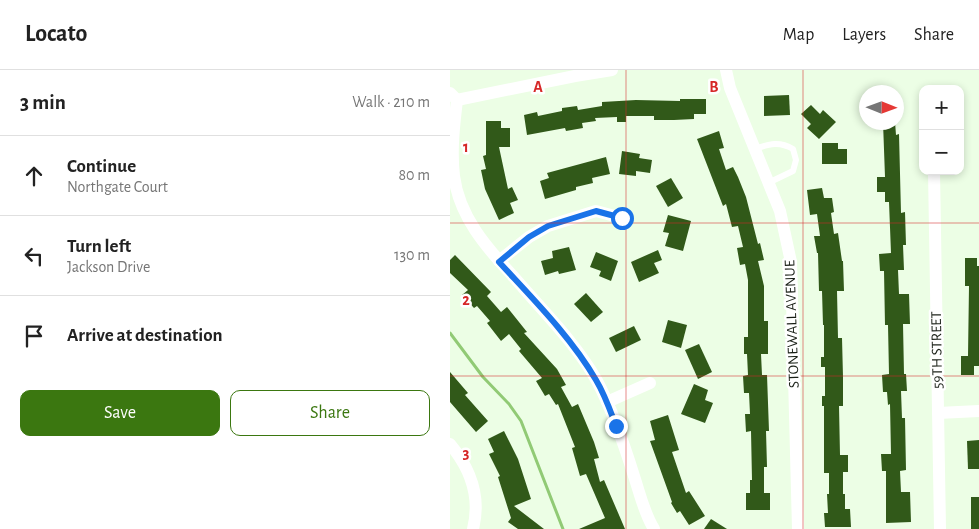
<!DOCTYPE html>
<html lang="en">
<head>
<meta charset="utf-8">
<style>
	:root { --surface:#fff; --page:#f6f6f6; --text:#222; --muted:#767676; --line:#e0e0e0; --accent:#3b7710 }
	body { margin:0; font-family:"Alegreya Sans",sans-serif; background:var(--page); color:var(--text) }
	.controls { position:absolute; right:15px; top:15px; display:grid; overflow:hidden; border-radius:10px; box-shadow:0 2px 8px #0003 }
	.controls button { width:45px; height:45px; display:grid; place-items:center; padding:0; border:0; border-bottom:1px solid var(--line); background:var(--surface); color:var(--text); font:25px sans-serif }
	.compass { position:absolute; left:409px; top:15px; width:45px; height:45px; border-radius:50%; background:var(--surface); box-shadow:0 2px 8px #0003; rotate:91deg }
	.stop { position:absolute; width:15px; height:15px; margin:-11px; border:4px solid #1a73e8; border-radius:50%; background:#fff }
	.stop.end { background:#1a73e8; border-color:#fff; box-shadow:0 1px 5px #0008 }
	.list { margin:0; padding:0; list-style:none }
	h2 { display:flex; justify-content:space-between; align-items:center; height:65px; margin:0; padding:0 20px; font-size:21px }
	h2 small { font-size:16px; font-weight:400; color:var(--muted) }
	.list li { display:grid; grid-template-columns:32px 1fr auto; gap:15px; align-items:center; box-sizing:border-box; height:80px; padding:0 20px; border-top:1px solid var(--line) }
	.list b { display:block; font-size:19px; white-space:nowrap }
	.list p { margin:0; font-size:16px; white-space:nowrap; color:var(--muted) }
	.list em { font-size:16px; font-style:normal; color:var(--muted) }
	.actions { display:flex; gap:10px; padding:15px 20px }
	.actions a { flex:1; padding:11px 0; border:1px solid var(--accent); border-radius:10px; text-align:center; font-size:18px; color:var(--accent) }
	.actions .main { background:var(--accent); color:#fff }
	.icon { flex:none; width:28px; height:28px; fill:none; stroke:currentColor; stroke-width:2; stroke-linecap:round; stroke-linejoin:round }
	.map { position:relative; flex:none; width:529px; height:459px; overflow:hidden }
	header { display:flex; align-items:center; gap:30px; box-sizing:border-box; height:70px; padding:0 25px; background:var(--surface); border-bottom:1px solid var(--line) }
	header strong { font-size:24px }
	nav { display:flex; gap:28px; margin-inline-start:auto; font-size:18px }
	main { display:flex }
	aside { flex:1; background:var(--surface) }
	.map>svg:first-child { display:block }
</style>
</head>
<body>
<header>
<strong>Locato</strong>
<nav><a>Map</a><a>Layers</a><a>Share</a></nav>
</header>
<main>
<aside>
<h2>3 min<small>Walk · 210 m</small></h2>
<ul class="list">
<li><svg class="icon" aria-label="ahead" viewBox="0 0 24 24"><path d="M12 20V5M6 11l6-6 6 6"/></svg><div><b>Continue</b><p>Northgate Court</p></div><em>80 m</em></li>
<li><svg class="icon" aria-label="left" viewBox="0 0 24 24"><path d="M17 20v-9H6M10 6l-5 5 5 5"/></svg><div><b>Turn left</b><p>Jackson Drive</p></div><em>130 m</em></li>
<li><svg class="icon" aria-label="arrive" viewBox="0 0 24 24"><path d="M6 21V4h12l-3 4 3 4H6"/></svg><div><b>Arrive at destination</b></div></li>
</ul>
<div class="actions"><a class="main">Save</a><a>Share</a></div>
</aside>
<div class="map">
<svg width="529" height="459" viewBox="0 0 529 459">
	<rect width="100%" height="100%" fill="#ecfee5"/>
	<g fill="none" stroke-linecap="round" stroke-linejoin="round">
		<polyline stroke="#91ca75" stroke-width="3" points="0,263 33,307 59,334 71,351 113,459"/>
	</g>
	<g fill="#315919">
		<polygon points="339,25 340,45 314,46 314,26"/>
		<polygon points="230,29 256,29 256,44 244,44 244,49 224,50 204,50 204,46 176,46 176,52 167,52 167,47 145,48 146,51 132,53 133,58 116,61 115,58 77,65 74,45 87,42 88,46 112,41 112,38 127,36 128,40 152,36 152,32 186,30 230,31"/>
		<polygon points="361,35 370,44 373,40 386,52 369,69 357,58 361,54 351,44"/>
		<polygon points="36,51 51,51 51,58 60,58 60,77 49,77 58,119 62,117 68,130 60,133 64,143 49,150 35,119 31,100 36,99 33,86 36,85"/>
		<polygon points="433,52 445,52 446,65 449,64 451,143 455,142 456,175 453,175 454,200 448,200 449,224 459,224 460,254 453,254 454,304 456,304 457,321 451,321 452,348 455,348 456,400 450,401 451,422 460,422 461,452 436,453 436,401 432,401 431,384 441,384 440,334 438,335 437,322 433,322 432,305 439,304 438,255 435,255 434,201 430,201 429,184 441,183 439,132 435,132 435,122 427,122 427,107 435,107"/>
		<polygon points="269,61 274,78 269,79 276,100 283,97 288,107 296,127 308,174 310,173 314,190 308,191 314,216 314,251 318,251 318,284 311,284 312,305 317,305 319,361 316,361 317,397 314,397 314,423 320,423 320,440 296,440 296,423 300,423 300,410 302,410 301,361 296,362 295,344 300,344 299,323 294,323 293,306 298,305 297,284 294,284 294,267 298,267 298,210 295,194 290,195 287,178 293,177 288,156 282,157 276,134 273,136 247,69"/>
		<polygon points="372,73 388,73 388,79 397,79 397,94 372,94"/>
		<polygon points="172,81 190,84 189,88 202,90 200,103 186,101 186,106 169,104"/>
		<polygon points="156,87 160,104 142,108 143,113 126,117 126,120 95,129 90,111 99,108 97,103"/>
		<polygon points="221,108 233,128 218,137 206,116"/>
		<polygon points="372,118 374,128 382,128 384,142 381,143 384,164 388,163 392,191 393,191 394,221 387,221 388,268 392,268 393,307 393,336 389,336 390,385 398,385 398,402 393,402 393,424 395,424 395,439 400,439 401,457 375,457 374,443 378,443 377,424 379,424 379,403 374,403 374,336 372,336 372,326 375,326 375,297 371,297 371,287 374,287 374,255 373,255 372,221 369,221 368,183 367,183 364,166 370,166 367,144 360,145 357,120"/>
		<polygon points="218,145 241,151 233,181 215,176 219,163 213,162"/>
		<polygon points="119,177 126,200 109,204 108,201 95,205 91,191 103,188 102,181"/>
		<polygon points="208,180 212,190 204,193 209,203 189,212 181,192"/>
		<polygon points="146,182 168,191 161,211 149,206 151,201 140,197"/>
		<polygon points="5,185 41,222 37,226 51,242 57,237 77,262 74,263 107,299 116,315 111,317 122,337 128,334 144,372 149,388 144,389 150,412 154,410 175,459 129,459 155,448 136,404 130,406 122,378 125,377 108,334 106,335 99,324 95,326 86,311 92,308 69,281 71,279 59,264 51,271 37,253 40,251 27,236 24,238 12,225 18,220 0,203 0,190"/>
		<polygon points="515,188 527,188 527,196 529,196 529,296 524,296 524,305 511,305 511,286 518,286 519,216 515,216"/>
		<polygon points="136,223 153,242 141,252 124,234"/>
		<polygon points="218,250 237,255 231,278 212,272"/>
		<polygon points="184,256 191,270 166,282 159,268"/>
		<polygon points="249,274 262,302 248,309 235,280"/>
		<polygon points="0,302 18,323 15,325 38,351 26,362 0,332"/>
		<polygon points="244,314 258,320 255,330 263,333 255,353 231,344"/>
		<polygon points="218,345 229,380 222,382 236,423 239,421 255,446 239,455 230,441 227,443 221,433 222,432 200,371 205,370 200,351"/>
		<polygon points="54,361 68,389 81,429 64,436 94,459 68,459 58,452 61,448 48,407 50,406 39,384 44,382 38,369"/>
		<polygon points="529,370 529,399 518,399 517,371"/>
		<rect x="521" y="427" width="8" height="32"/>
		<polygon points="261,449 277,459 254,459"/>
	</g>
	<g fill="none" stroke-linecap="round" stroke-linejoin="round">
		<path stroke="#fff" stroke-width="6" d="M304 79C320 74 329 71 343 79L346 90 343 101 318 113"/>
		<g stroke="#fff" stroke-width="12">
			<polyline points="276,0 280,18 330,141 341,192 348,459"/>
			<path d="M0 23 7 30C4 55 1 81 4 106 9 146 36 177 62 205 90 238 126 273 147 311 163 341 174 374 184 406 190 424 194 443 204 459"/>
			<polyline points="7,30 125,6 162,0"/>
			<polyline points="484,101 490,459"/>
			<polyline points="49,191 79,167 98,156 146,141 172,148"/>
			<polyline points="157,332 200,313"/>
			<polyline points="488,343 529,341"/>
			<path d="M0 374C21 399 31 427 23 459"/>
		</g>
	</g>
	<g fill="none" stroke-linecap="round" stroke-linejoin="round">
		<path stroke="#1a73e8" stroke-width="6" d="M166 356C160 340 155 325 146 310 121 267 83 229 49 192L79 167 98 156 146 141 172 148"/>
	</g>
	<path fill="none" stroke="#d62828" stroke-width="1" stroke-opacity="0.55" d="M176 0V459M353 0V459M0 153H529M0 306H529"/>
	<g text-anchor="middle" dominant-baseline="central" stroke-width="5" stroke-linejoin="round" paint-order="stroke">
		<g font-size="15" fill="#191f16" stroke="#fff">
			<text transform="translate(342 254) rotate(-92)">STONEWALL AVENUE</text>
			<text transform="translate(487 280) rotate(-91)">59TH STREET</text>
		</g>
	</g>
	<g font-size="16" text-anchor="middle" font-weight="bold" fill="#d62828" stroke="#fff" stroke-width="5" stroke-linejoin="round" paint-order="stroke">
		<text x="88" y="22">A</text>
		<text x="264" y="22">B</text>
		<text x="16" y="82">1</text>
		<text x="16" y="235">2</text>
		<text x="16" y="388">3</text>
	</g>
</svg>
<div class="controls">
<button>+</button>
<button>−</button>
</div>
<svg class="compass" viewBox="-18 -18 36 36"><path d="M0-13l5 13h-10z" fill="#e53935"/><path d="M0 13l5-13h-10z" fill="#767676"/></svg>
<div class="stop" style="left:172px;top:148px"></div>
<div class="stop end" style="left:166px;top:356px"></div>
</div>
</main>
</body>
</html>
